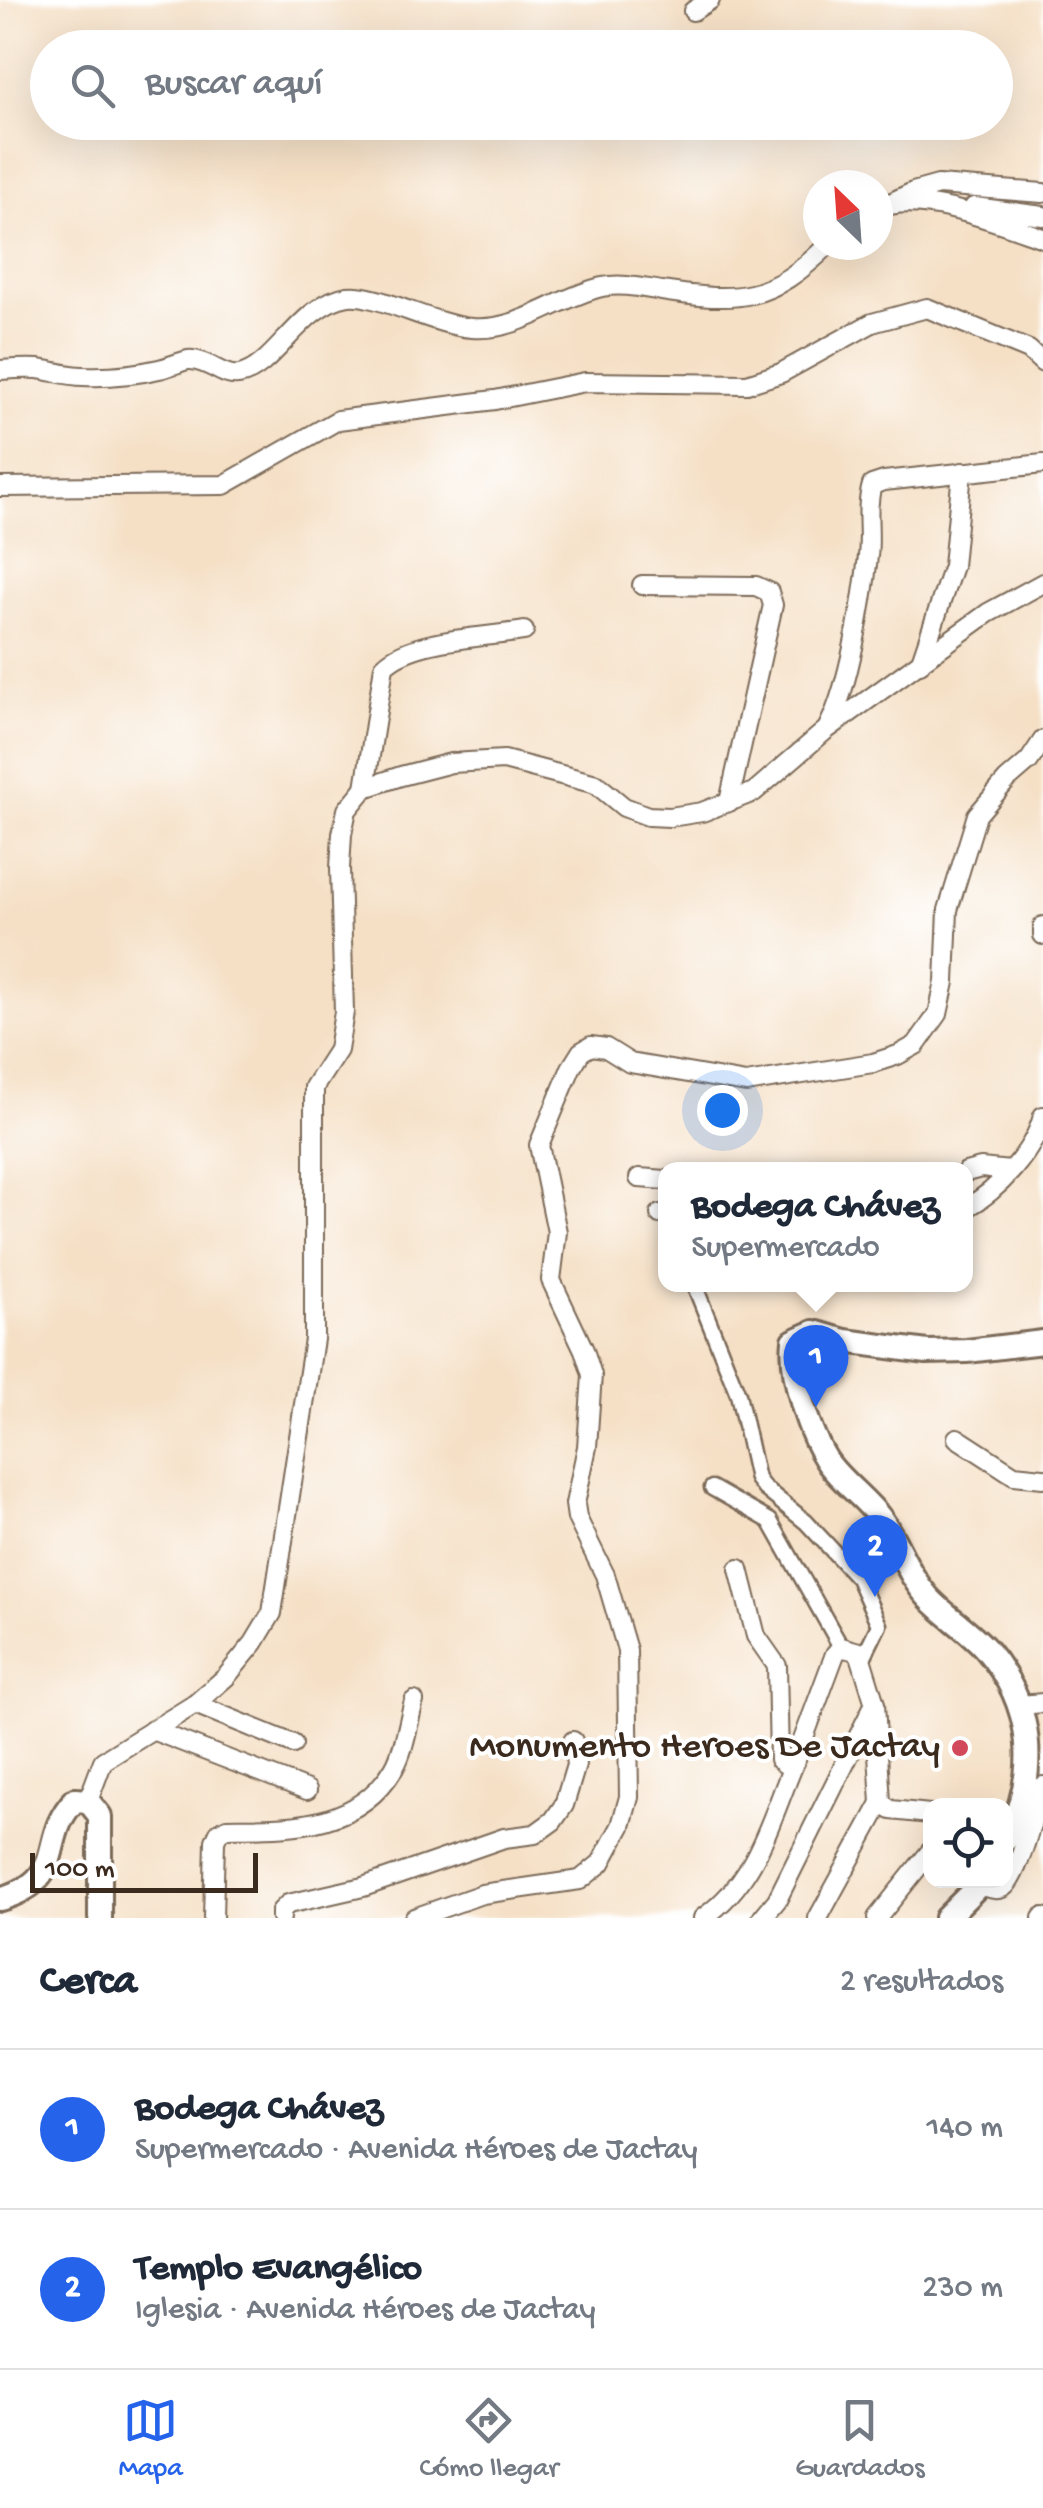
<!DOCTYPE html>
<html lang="es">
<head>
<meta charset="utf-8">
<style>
	:root { --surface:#fff; --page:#f6f6f7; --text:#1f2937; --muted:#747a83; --line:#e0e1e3; --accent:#2563eb }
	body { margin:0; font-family:"Gochi Hand",sans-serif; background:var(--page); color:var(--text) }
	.controls { position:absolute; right:30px; bottom:30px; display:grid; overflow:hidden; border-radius:20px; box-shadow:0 10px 40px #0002 }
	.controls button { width:90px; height:90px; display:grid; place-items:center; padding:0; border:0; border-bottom:2px solid var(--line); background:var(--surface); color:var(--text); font:50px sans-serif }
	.compass { position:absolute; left:803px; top:170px; width:90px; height:90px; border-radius:50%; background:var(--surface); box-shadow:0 10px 40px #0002; rotate:335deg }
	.scale { position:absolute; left:30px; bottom:25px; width:228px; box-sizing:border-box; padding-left:10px; border:5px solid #3b2a1e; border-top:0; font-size:28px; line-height:35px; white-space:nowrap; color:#3b2a1e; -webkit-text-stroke:8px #fff; paint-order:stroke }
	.you { position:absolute; left:722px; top:1110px; width:35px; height:35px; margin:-25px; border:8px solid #fff; border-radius:50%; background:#1a73e8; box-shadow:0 0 0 15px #1a73e833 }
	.badge { display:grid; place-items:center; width:65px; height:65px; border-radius:50%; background:var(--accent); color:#fff; font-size:32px; font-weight:700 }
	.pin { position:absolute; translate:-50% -82px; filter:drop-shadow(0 2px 5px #0008) }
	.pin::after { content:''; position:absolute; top:52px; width:35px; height:30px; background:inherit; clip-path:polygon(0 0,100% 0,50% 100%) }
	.popup { position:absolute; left:658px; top:1162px; width:315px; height:130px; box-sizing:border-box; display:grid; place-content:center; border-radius:20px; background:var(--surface); filter:drop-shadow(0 2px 8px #0005); font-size:32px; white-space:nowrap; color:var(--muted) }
	.popup b { font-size:38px; color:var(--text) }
	.popup::after { content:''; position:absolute; left:50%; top:100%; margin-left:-20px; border:20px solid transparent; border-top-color:var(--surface) }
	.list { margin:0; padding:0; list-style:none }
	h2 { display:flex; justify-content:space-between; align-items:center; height:130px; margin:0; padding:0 40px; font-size:42px }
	h2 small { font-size:32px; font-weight:400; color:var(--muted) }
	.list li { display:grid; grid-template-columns:65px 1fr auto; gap:30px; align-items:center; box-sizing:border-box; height:160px; padding:0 40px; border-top:2px solid var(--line) }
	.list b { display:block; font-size:38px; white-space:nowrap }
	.list p { margin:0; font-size:32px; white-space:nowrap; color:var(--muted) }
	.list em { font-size:32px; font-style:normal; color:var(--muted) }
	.icon { flex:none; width:55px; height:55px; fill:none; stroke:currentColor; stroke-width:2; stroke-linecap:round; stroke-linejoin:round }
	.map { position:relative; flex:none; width:1043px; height:1918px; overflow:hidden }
	.search { position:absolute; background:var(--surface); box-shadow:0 10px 40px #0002; left:30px; right:30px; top:30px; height:110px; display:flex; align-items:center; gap:25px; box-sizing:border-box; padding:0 35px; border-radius:55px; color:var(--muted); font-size:38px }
	.sheet { height:450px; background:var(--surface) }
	nav { display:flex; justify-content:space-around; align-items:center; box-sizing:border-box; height:140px; border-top:2px solid var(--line); background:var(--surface); font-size:28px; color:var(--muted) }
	nav a { display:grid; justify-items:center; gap:5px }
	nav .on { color:var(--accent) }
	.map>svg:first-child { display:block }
</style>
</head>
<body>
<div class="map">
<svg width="1043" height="1918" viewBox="0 0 1043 1918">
	<rect width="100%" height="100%" fill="#fff"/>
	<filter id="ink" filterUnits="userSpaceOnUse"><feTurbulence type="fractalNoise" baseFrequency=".01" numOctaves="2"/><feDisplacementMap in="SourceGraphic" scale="20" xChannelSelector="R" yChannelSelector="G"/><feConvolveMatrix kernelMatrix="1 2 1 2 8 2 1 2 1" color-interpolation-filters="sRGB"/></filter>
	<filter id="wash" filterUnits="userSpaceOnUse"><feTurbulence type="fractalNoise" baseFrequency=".0048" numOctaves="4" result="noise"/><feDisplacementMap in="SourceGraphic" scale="40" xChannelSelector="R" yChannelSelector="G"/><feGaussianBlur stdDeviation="2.25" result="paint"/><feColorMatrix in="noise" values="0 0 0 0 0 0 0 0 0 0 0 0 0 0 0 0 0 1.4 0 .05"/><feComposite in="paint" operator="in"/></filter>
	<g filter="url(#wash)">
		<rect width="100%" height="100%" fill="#f5e0c6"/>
	</g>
	<g filter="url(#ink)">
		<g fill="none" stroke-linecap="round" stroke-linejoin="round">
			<g stroke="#7c6a59" stroke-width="19">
				<g id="pedestrian">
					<polyline points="694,1284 738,1394 757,1479 764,1488 806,1522 858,1578 879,1625 862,1660"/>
					<polyline points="712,1488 770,1521 841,1647"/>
				</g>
			</g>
			<g stroke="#7c6a59" stroke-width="22">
				<g id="minor">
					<polyline points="693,11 710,0"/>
					<polyline points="890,203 913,192 938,185 1043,193"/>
					<polyline points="974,207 1043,216"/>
					<path d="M878 209C919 190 1002 224 1043 238"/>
					<path d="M0 370C13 369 26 368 38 369 53 371 68 376 83 376 107 377 137 374 159 369 169 367 179 362 188 360 207 358 222 378 239 375 274 369 301 303 348 296 374 292 436 326 472 328 519 332 558 297 602 287 622 283 642 288 662 291 739 303 770 302 828 245"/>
					<polyline points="0,487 224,485 338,420 495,400 585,382 747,384 781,373 872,323 927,308 1029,350 1043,363"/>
					<polyline points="642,585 756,586 769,592 773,605 729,802"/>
					<polyline points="920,664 953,566 962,472"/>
					<path d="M829 725C849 686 863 601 868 556 871 532 865 508 872 485L884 481 1043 464"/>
					<path d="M365 788 384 666C412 638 484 638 524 631"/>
					<polyline points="1043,926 1043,935"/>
					<polyline points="966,1172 981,1168 1010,1171"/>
					<polyline points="639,1178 666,1180"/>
					<path d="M966 1208C998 1191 1034 1151 1043 1116"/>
					<polyline points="660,1214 666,1215"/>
					<polyline points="957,1438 1014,1475 1043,1478"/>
					<polyline points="739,1569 756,1636 777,1666 779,1759 785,1764 794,1764 835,1654 841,1647 859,1652 875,1704 881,1803 891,1810 930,1814"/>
					<polyline points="195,1704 293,1744"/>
					<polyline points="1021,1705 1043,1703"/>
					<polyline points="152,1730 307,1790"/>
					<polyline points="88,1801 103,1761 195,1704 226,1677 254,1643 272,1613 314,1339 314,1087 338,1050 344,1012 340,868 342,834 347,810 365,788 401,776 451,763 504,760 596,784 624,807 648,816 670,817 702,812 754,792 826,730 988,613 1043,583"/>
					<path d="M981 1886C989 1888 999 1892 1005 1886 1019 1874 1036 1806 1043 1786"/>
					<path d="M213 1918 215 1841 219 1832 227 1828C290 1827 357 1830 394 1768 405 1749 408 1722 414 1701"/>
					<polyline points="281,1918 281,1911 288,1904 363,1887 504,1838 535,1834 553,1821 564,1805 576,1765 573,1741"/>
					<polyline points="414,1918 482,1894 580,1880 601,1863 621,1826 629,1797 627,1650 605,1575 577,1518 575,1504 587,1447 592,1375 584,1350 551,1280 557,1232 539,1145 571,1068 581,1052 591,1046 606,1048 630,1063 746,1083 873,1063 898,1055 916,1045 938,1014 945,982 948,910 977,815 1007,780 1029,761 1043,740"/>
					<path d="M703 1918C757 1880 769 1823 794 1764"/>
					<polyline points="762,1918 777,1900 873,1707"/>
					<polyline points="818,1918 881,1803"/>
					<polyline points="877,1918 930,1852"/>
					<polyline points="1042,1918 1043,1917"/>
				</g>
			</g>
			<g stroke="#7c6a59" stroke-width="28">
				<g id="tertiary">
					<path d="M1006 1839C1040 1772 1034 1705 985 1648 968 1629 945 1616 928 1597 907 1574 899 1544 881 1519 866 1499 844 1484 829 1464 809 1435 790 1375 794 1341L814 1332 845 1341 927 1352 967 1351 1043 1342"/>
					<path d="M0 1899C71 1878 37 1839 75 1800L88 1801 100 1816V1918"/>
					<polyline points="946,1918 984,1880"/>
				</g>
			</g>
			<use href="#pedestrian" stroke="#fff" stroke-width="14"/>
			<use href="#minor" stroke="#fff" stroke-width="18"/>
			<use href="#tertiary" stroke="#fff" stroke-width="22"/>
		</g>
	</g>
	<circle fill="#d1495b" stroke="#fff" stroke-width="4" cx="960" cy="1748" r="10"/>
	<g text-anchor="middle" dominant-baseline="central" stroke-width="8" stroke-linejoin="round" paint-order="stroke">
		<g font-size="38" fill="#3b2a1e" stroke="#fff" text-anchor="end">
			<text x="940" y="1748">Monumento Heroes De Jactay</text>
		</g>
	</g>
</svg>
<div class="controls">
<button><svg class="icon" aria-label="locate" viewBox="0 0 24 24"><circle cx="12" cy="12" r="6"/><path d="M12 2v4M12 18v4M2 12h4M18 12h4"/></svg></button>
</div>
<svg class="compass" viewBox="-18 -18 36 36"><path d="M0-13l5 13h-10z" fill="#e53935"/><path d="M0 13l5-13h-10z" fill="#747a83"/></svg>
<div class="scale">100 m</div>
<div class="you"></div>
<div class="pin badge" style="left:816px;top:1407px">1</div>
<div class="popup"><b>Bodega Chávez</b>Supermercado</div>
<div class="pin badge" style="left:875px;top:1597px">2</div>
<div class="search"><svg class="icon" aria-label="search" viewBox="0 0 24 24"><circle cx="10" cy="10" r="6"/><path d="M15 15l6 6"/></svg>Buscar aquí</div>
</div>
<section class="sheet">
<h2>Cerca<small>2 resultados</small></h2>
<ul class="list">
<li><span class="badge">1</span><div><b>Bodega Chávez</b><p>Supermercado · Avenida Héroes de Jactay</p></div><em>140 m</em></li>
<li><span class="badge">2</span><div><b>Templo Evangélico</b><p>Iglesia · Avenida Héroes de Jactay</p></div><em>230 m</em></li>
</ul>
</section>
<nav>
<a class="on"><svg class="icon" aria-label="map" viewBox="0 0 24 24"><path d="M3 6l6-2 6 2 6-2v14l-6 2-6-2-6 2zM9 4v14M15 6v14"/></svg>Mapa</a>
<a><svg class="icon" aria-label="directions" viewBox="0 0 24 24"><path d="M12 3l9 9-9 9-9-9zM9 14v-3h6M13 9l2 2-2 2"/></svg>Cómo llegar</a>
<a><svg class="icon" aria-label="saved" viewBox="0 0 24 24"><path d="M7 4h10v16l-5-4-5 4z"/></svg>Guardados</a>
</nav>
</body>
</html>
